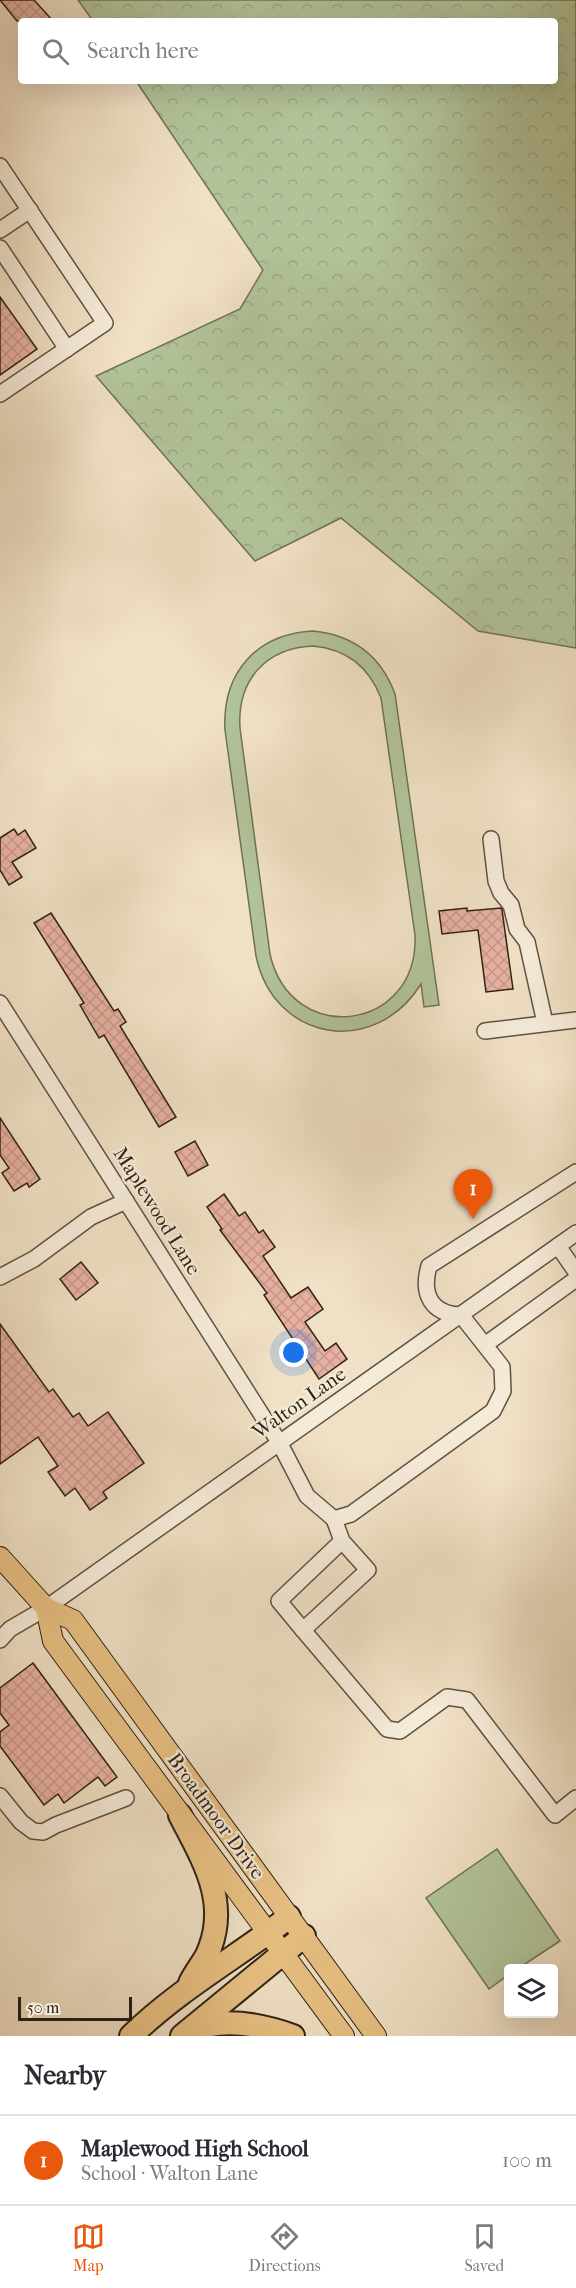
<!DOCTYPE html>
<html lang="en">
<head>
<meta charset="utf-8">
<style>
	:root { --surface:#fff; --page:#f7f7f7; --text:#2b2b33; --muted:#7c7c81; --line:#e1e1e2; --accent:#ea580c }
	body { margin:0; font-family:"IM FELL French Canon",serif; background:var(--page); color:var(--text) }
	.controls { position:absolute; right:18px; bottom:18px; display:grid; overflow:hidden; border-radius:6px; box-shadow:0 6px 24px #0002 }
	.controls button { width:54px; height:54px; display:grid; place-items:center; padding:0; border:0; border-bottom:2px solid var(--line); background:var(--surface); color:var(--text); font:30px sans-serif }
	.scale { position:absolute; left:18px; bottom:15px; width:114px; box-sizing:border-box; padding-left:6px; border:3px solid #2f2215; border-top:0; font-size:16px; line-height:21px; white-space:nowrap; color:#2f2215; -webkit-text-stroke:4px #f5ebd9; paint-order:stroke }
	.you { position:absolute; left:294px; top:1353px; width:21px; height:21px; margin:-15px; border:4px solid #fff; border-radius:50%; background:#1a73e8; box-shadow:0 0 0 9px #1a73e833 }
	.badge { display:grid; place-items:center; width:39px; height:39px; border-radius:50%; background:var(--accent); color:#fff; font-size:20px; font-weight:700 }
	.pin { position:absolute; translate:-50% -50px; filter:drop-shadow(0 2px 3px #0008) }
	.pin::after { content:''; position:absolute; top:32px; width:21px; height:18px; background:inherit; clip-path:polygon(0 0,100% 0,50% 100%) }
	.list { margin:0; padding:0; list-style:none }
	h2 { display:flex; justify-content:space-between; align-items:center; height:78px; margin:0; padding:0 24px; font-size:26px }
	h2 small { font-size:20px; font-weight:400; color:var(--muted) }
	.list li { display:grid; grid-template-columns:39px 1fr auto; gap:18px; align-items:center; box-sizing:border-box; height:90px; padding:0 24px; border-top:2px solid var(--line) }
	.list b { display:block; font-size:22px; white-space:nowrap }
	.list p { margin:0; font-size:20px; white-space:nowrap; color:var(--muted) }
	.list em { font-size:20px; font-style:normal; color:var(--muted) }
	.icon { flex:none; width:33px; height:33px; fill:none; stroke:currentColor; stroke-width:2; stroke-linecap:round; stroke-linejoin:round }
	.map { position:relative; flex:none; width:576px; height:2036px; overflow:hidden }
	.search { position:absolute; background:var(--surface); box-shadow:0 6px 24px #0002; left:18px; right:18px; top:18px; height:66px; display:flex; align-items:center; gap:15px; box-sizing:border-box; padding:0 21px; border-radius:6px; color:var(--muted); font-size:22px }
	.sheet { height:168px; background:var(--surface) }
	nav { display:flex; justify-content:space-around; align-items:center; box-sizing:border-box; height:84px; border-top:2px solid var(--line); background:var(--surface); font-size:16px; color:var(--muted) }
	nav a { display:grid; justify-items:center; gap:3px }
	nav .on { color:var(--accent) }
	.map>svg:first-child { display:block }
</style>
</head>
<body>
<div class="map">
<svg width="576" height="2036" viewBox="0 0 576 2036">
	<defs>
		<pattern id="forest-crowns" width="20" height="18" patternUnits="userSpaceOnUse" patternTransform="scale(1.5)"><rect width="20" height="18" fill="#b2c39a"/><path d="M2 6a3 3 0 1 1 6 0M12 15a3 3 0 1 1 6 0" fill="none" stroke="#99a784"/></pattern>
		<pattern id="building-cross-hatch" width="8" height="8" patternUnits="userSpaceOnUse" patternTransform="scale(1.5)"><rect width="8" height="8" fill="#e7b0a1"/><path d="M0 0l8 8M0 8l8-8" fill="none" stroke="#c6978a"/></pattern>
	</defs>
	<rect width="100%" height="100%" fill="#f0e0c5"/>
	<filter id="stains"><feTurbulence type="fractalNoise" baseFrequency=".00333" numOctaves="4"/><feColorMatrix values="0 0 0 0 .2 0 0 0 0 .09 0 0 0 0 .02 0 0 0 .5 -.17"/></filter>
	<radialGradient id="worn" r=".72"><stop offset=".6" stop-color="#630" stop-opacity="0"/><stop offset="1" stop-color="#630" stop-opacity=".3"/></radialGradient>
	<polygon fill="url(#forest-crowns)" stroke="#707258" stroke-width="1.5" points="78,0 576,0 576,648 478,631 341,518 255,561 96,376 240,309 263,270 136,81 555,81 555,21 93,21"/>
	<g fill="#b2c39a" stroke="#707258" stroke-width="1.5" fill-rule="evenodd">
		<path d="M313 631C353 635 381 656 395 694L439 1005 424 1007 421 984C375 1058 274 1042 256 956L225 730C222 673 256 634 313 631ZM313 646C346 649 369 667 381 698L415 935C419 1032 291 1048 270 954L240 728C237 681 265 648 313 646Z"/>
		<polygon points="497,1849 560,1941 519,1968 508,1968 508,1975 489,1989 426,1898"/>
	</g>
	<g fill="url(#building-cross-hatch)" stroke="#2f2215" stroke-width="1.5">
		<polygon points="0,0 34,0 53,21 17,21"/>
		<polygon points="0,297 37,349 0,375"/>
		<polygon points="14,829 18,835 25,830 36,848 12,862 22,877 9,885 0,870 0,838"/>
		<polygon points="467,908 467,911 501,908 502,910 513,989 486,992 478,930 442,934 439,911"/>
		<polygon points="51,913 114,1011 118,1009 126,1022 120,1026 176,1117 159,1127 104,1035 99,1038 80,1005 84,1003 34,923"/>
		<polygon points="0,1118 40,1179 29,1187 27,1183 14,1191 2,1173 9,1168 0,1155"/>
		<polygon points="195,1141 208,1165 188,1176 175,1152"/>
		<polygon points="224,1194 239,1216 245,1212 259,1233 263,1230 275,1247 263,1256 291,1298 308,1287 323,1309 305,1322 325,1351 336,1343 347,1359 319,1379 264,1295 267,1293 220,1230 222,1229 207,1207"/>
		<polygon points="81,1262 98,1283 76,1300 60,1279"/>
		<polygon points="0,1324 49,1392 53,1389 73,1417 79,1413 88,1426 108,1412 144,1463 103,1492 107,1498 90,1510 75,1488 65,1496 48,1472 58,1466 38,1437 0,1464"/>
		<polygon points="33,1663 117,1777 105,1786 98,1777 64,1803 58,1794 44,1805 0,1746 0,1732 9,1725 0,1713 0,1688"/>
	</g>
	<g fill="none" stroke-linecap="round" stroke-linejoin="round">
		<g stroke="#5f5241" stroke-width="18">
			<g id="minor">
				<polyline points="0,166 105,323 0,394"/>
				<polyline points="0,230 30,210"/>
				<polyline points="0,248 67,349"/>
				<polyline points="491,839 496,881 501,893 511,905 517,929 527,942 545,1023"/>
				<path d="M0 1003 279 1442 307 1496 334 1519 351 1514 493 1411 503 1391 502 1367 461 1315C431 1314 421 1294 429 1266L576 1172"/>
				<polyline points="485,1031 576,1020"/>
				<polyline points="558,1246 576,1272"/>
				<polyline points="0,1277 34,1259 91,1217 126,1201"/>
				<polyline points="486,1344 576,1279"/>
				<polyline points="334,1519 342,1541 368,1570 303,1630 279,1601 342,1541"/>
				<polyline points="303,1630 387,1729 400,1731 447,1697 467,1700 555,1815 576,1798"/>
				<polyline points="0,1640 10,1629 46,1608 576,1233"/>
				<polyline points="0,1796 21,1822 33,1831 43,1832 56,1825 126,1798"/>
			</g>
		</g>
		<g stroke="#2f2215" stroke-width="22">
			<g id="major">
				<polyline points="0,1557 46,1608 73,1620 376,2036"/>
				<polyline points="46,1608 53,1641 344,2036"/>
			</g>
		</g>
		<g stroke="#2f2215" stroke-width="26">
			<g id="highway">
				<path d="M180 1815C203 1860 231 1903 207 1955 202 1964 195 1973 190 1983"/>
				<path d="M192 2031C223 2016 262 2025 293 2036"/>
				<path d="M131 2036C178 1990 237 1957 289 1917"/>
				<polyline points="182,2036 304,1936"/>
			</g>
		</g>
		<use href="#minor" stroke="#f5ebd9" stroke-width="15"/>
		<use href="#major" stroke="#e8c082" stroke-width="20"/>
		<use href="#highway" stroke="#e8c082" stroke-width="22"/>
	</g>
	<g text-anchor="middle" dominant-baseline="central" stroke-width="4.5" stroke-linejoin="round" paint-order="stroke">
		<g font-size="20" fill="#2f2215" stroke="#f5ebd9">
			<text transform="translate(157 1211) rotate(58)">Maplewood Lane</text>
			<text transform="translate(299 1403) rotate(-35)">Walton Lane</text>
			<text transform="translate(216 1816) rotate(54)">Broadmoor Drive</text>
		</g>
	</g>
	<rect width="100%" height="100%" filter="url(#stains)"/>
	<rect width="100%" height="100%" fill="url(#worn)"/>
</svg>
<div class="controls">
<button><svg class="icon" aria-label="layers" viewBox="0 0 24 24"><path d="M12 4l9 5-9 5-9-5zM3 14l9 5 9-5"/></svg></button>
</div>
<div class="scale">50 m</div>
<div class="you"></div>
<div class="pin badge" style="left:473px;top:1219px">1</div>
<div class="search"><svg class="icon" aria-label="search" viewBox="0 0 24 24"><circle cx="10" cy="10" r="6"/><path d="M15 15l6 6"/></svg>Search here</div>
</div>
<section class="sheet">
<h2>Nearby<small></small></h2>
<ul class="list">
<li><span class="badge">1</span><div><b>Maplewood High School</b><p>School · Walton Lane</p></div><em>100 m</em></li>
</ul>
</section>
<nav>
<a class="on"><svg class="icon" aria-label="map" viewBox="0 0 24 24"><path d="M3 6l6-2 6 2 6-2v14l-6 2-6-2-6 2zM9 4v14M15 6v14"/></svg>Map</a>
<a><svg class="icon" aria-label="directions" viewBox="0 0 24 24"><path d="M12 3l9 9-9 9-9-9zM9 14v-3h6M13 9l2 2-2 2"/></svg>Directions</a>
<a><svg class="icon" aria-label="saved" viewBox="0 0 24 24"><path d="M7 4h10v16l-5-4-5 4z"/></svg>Saved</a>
</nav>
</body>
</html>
